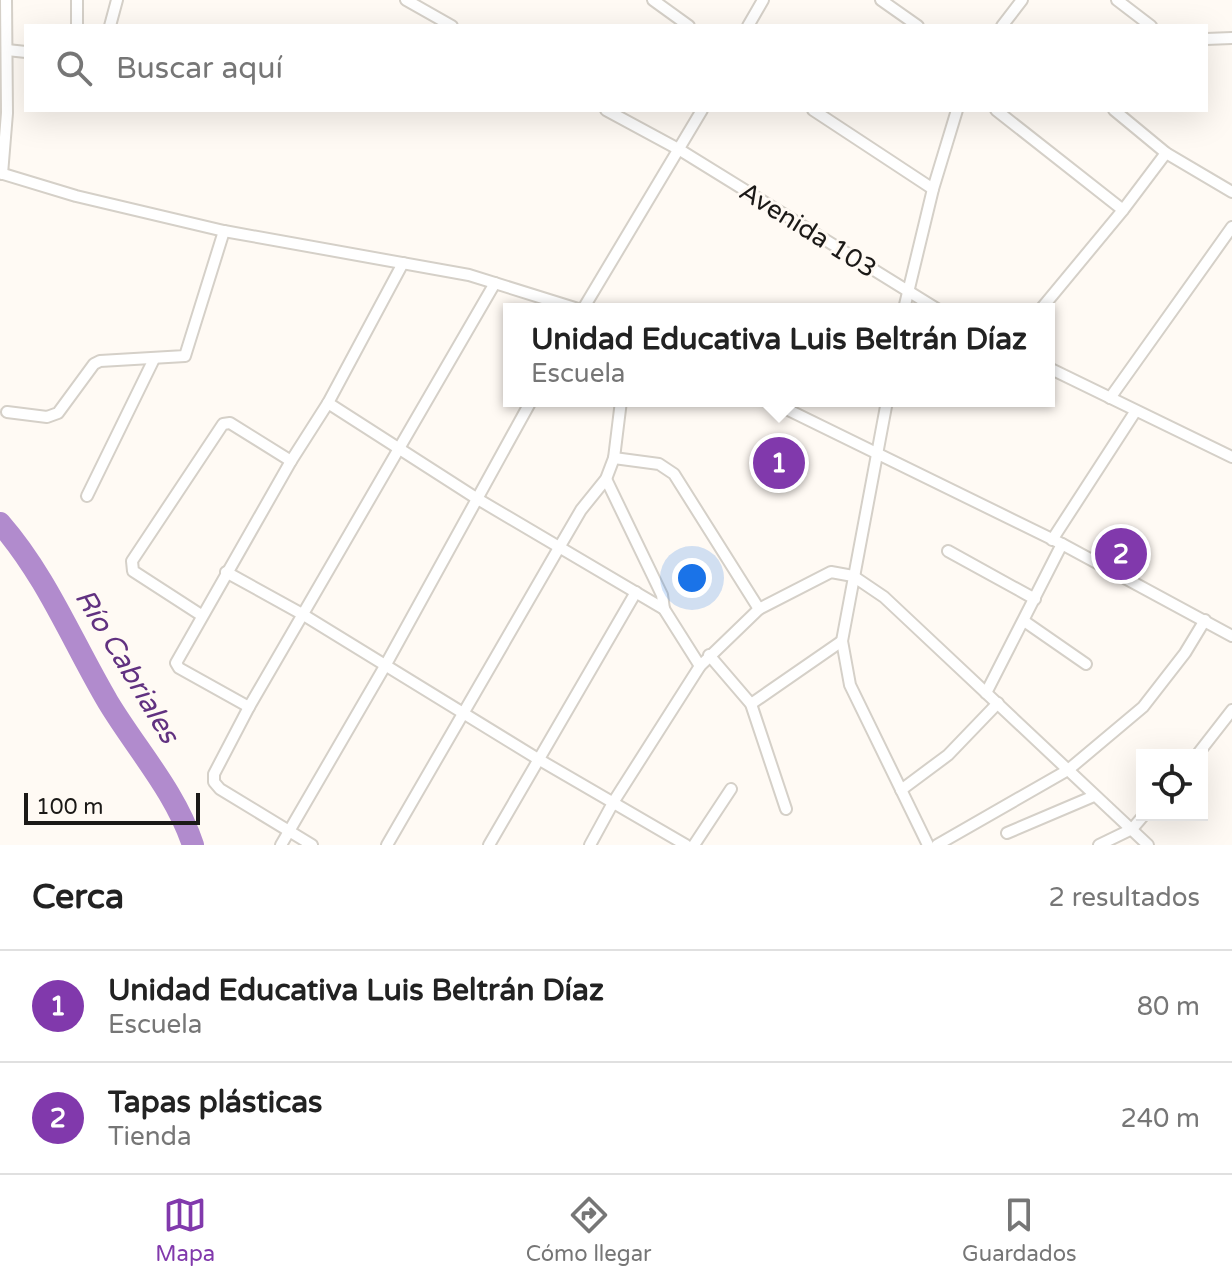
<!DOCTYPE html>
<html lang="es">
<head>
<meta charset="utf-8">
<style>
	:root { --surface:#fff; --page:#f6f6f6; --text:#222; --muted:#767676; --line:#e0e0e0; --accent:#8139ac }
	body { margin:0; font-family:"Varela Round",sans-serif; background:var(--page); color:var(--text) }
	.controls { position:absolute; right:24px; bottom:24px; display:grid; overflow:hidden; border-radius:0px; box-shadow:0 8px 32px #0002 }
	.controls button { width:72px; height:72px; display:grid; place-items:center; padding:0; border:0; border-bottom:2px solid var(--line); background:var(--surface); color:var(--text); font:40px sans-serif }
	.scale { position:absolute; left:24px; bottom:20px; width:176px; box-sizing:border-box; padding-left:8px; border:4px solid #1b1917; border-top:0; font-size:22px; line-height:28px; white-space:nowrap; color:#1b1917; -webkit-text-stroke:6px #fffaf4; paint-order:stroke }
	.you { position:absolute; left:692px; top:578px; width:28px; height:28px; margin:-20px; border:6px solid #fff; border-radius:50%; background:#1a73e8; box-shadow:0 0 0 12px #1a73e833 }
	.badge { display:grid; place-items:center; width:52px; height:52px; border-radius:50%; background:var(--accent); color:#fff; font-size:26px; font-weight:700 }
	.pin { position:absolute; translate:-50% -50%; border:4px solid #fff; box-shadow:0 2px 8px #0006 }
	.popup { position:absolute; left:503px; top:303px; width:552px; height:104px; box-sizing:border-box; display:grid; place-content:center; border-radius:0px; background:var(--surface); filter:drop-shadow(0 2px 6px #0005); font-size:26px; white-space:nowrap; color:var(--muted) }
	.popup b { font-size:30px; color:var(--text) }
	.popup::after { content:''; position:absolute; left:50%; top:100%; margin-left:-16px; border:16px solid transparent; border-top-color:var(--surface) }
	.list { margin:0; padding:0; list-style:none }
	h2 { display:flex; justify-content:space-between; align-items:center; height:104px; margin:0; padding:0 32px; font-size:34px }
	h2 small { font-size:26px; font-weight:400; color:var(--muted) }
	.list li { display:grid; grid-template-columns:52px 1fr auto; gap:24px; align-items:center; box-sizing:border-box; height:112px; padding:0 32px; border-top:2px solid var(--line) }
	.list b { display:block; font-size:30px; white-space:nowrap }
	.list p { margin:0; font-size:26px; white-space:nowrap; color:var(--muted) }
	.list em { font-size:26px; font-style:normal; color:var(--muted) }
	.icon { flex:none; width:44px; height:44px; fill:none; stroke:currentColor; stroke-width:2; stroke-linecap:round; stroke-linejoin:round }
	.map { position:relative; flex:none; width:1232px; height:845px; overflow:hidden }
	.search { position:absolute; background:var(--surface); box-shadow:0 8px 32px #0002; left:24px; right:24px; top:24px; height:88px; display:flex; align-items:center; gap:20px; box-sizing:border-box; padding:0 28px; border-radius:0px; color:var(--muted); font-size:30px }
	.sheet { height:328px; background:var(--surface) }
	nav { display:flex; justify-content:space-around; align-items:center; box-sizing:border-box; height:112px; border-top:2px solid var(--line); background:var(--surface); font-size:22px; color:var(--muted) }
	nav a { display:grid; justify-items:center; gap:4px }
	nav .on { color:var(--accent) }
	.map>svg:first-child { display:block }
</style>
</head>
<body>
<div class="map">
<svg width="1232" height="845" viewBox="0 0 1232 845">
	<rect width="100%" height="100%" fill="#fffaf4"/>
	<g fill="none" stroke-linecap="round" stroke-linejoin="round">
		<path stroke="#b18bcd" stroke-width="22" d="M0 523C47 577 72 641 108 702 137 750 175 791 193 845"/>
		<g stroke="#d5d0c8" stroke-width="14">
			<g id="minor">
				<polyline points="77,0 77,26"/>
				<polyline points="406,0 452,26"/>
				<polyline points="653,0 689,26"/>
				<polyline points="881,0 918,26"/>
				<polyline points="1117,0 1151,26"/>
				<polyline points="110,26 117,0"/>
				<polyline points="748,26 763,0"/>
				<polyline points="1002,26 1022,0"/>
				<polyline points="1206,39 1232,38"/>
				<polyline points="7,50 26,52"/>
				<polyline points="606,110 680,150 937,309"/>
				<polyline points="813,110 933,189"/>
				<polyline points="996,110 1123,210"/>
				<polyline points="1114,110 1166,153 1232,192"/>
				<polyline points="0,173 76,196 224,231 469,275 578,309"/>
				<polyline points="2,174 7,113 6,0"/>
				<polyline points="583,309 702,110"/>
				<polyline points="904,309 933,189 957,110"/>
				<polyline points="1041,309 1123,210 1166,153"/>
				<polyline points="1049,368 1232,457"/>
				<polyline points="1110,398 1232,227"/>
				<polyline points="770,401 1062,544 1232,636"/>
				<polyline points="887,401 842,641 850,685 928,845"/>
				<polyline points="328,403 476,498 664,609 700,666"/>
				<polyline points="7,412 47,417 58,413 94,364 100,361 185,356 224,231"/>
				<polyline points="614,458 659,464 674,474 759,609"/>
				<polyline points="606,479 662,595 664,609"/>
				<polyline points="87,496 154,359"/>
				<polyline points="1052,540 1135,412"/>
				<polyline points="948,551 1035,599"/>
				<polyline points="226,572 302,614 538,759 686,845"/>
				<polyline points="201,615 133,571 132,561 223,424 230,423 291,461"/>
				<polyline points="1024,621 1086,664"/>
				<polyline points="709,655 751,704 786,809"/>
				<polyline points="986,693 1062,544"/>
				<polyline points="751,704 842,641"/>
				<polyline points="249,707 179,668 176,663 291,461 328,403 403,263"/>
				<polyline points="1197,755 1232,710"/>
				<polyline points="901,790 948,755 998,703"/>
				<polyline points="1007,833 1094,796"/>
				<polyline points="281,845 385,666 531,401"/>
				<polyline points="312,845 220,789 214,782 214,774 249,707 495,283"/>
				<polyline points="387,845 560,546 581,510 606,479 614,458 621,401"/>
				<polyline points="489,845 636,592"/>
				<polyline points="590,845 614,801 700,666 759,609 831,572 853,576 884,597 1148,845"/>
				<polyline points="694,845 731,789"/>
				<polyline points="937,845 1068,770 1143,707 1185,653 1205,620"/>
				<polyline points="1099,845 1132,829 1144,815"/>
			</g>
		</g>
		<use href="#minor" stroke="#fff" stroke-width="10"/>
	</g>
	<g text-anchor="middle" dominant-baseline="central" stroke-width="6" stroke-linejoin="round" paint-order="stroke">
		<g font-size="26" fill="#1b1917" stroke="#fffaf4">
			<text transform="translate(808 230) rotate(32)">Avenida 103</text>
		</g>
		<g font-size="28" font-style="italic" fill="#613180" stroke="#fffaf4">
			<text transform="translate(127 666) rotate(59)">Río Cabriales</text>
		</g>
	</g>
</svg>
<div class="controls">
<button><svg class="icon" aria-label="locate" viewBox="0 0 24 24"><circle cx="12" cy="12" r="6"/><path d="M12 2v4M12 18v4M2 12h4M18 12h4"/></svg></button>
</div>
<div class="scale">100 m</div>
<div class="you"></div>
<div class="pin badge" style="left:779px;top:463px">1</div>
<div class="popup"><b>Unidad Educativa Luis Beltrán Díaz</b>Escuela</div>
<div class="pin badge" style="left:1121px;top:554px">2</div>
<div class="search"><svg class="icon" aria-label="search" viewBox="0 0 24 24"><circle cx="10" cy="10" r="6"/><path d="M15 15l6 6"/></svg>Buscar aquí</div>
</div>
<section class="sheet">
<h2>Cerca<small>2 resultados</small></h2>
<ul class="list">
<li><span class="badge">1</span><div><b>Unidad Educativa Luis Beltrán Díaz</b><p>Escuela</p></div><em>80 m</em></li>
<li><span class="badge">2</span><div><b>Tapas plásticas</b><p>Tienda</p></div><em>240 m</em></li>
</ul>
</section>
<nav>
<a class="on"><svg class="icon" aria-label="map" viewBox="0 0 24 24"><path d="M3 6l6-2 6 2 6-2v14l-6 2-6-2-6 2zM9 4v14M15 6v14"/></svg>Mapa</a>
<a><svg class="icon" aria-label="directions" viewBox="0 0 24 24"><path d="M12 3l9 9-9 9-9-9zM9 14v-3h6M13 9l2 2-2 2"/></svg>Cómo llegar</a>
<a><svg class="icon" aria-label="saved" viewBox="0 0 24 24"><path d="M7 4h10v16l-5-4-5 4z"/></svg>Guardados</a>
</nav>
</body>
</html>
